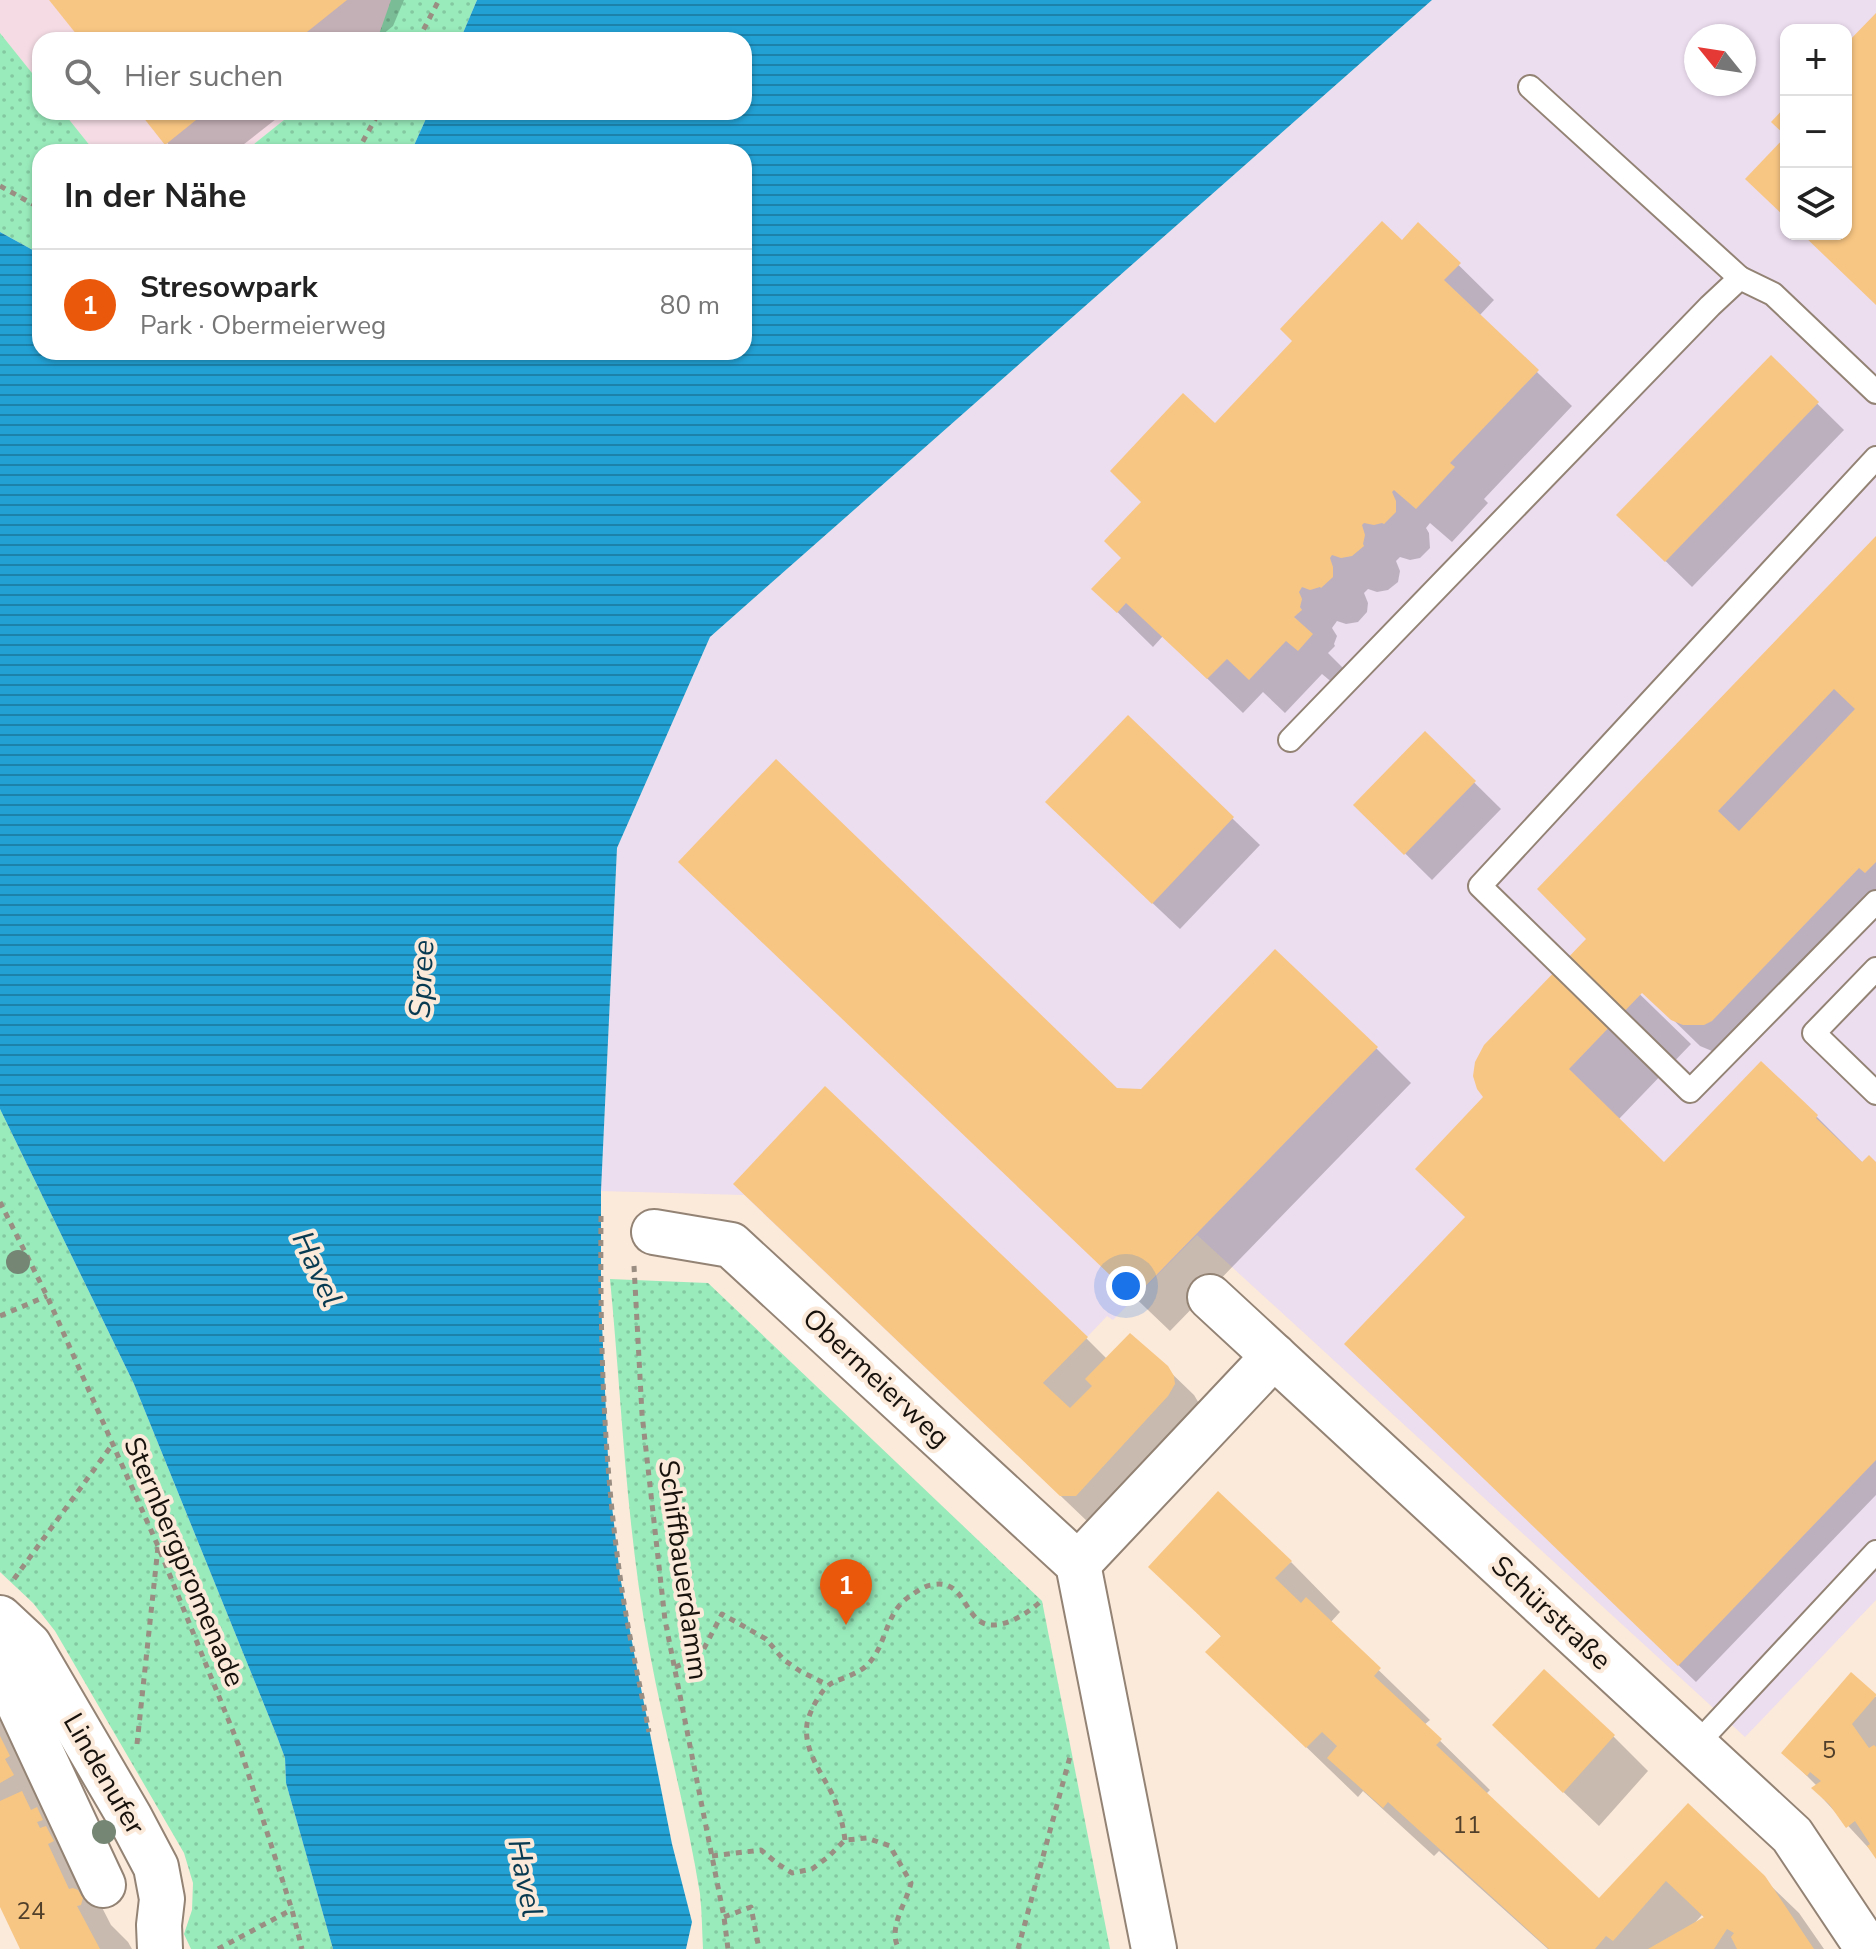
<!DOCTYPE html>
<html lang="de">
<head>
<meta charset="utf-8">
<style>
	:root { --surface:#fff; --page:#f2f2f2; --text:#222; --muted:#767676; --line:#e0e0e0; --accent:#ea580c }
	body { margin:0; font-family:"Nunito Sans",sans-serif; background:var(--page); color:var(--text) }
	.controls { position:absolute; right:24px; top:24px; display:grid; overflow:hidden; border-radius:16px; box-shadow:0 2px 6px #0004 }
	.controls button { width:72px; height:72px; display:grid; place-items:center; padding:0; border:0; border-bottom:2px solid var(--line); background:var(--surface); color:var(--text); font:40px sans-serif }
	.compass { position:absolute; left:1684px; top:24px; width:72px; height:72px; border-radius:50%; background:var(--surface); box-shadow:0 2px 6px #0004; rotate:300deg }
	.you { position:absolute; left:1126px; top:1286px; width:28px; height:28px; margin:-20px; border:6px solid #fff; border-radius:50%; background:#1a73e8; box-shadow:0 0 0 12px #1a73e833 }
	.badge { display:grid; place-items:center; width:52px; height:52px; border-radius:50%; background:var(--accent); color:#fff; font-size:26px; font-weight:700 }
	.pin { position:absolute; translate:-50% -66px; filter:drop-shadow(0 2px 4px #0008) }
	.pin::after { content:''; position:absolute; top:42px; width:28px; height:24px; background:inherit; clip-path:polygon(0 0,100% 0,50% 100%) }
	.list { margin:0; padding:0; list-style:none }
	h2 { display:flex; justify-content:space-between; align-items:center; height:104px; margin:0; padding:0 32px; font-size:34px }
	h2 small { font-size:26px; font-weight:400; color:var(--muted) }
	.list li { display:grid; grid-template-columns:52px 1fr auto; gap:24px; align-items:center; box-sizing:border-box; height:112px; padding:0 32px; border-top:2px solid var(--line) }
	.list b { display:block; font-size:30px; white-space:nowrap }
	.list p { margin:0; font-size:26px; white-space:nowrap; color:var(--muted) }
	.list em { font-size:26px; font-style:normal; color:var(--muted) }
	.icon { flex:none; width:44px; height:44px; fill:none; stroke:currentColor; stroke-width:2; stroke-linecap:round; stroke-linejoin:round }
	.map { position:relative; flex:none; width:1876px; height:1949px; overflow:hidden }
	.search { position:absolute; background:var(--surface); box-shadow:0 2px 6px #0004; left:32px; top:32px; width:720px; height:88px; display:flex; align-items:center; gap:20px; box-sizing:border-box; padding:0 28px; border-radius:24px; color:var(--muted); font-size:30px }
	.panel { position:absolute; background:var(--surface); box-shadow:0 2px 6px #0004; left:32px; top:144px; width:720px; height:216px; border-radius:24px }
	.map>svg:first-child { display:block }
</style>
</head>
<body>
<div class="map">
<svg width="1876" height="1949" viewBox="0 0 1876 1949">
	<defs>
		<pattern id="park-dots" width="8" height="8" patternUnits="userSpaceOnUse" patternTransform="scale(2)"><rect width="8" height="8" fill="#99ebbc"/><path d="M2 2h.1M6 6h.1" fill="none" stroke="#83c8a0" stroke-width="1.8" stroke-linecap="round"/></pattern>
		<pattern id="water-rules" width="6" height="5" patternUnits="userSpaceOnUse" patternTransform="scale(2)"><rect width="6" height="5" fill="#22a1d4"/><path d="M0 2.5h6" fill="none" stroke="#1d82aa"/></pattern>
	</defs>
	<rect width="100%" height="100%" fill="#fbe9da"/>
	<g fill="#f4dbe4">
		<polygon points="0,0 391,0 377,40 40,40 40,83 0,33"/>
		<polygon points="63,112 294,112 244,152 95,152"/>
	</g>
	<path fill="#ecddef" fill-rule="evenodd" d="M1432 0H1876V1600L1745 1737 1197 1235 1113 1320 1107 1316 995 1434 744 1195 601 1191 617 848 710 637ZM1786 30H1846V234H1786ZM1696 36H1744V84H1696Z"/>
	<g fill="url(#park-dots)">
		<polygon points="391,0 477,0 460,40 377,40"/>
		<polygon points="0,33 40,83 40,112 63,112 95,152 40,152 40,254 0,232"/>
		<polygon points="294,112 429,112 411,152 244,152"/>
		<polygon points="0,1109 134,1384 276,1734 285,1758 286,1783 333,1949 191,1949 184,1934 192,1910 193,1883 184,1853 55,1631 33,1603 0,1572"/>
		<path d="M610 1279 708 1283 1042 1601 1110 1949H703C702 1931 702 1912 700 1894 687 1812 664 1731 649 1649 626 1527 622 1403 610 1279Z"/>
	</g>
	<polygon fill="url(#water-rules)" points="477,0 1432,0 710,637 617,848 601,1191 601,1301 609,1480 620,1576 635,1658 672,1844 692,1922 686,1949 333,1949 286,1783 285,1758 276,1734 134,1384 0,1109 0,232 40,254 40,352 744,352 744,152 411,152 429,112 744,112 744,40 460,40"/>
	<g fill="#0003" fill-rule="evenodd">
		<polygon points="52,0 404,0 393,26 376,40 84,40"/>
		<polygon points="141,112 285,112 234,152 175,152"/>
		<polygon points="1418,225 1494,300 1479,316 1572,406 1484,499 1488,503 1452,542 1430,523 1426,528 1429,533 1430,548 1420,558 1410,560 1400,557 1396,561 1400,571 1398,582 1388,590 1377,592 1368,589 1364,593 1368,603 1367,612 1358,622 1346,624 1337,621 1332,628 1337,636 1334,644 1335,646 1328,653 1346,671 1334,684 1322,674 1285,713 1263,692 1243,713 1163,636 1153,647 1094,589 1124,558 1215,426"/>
		<polygon points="1771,358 1844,430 1692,587 1645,541"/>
		<polygon points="1876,539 1876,904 1723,1052 1712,1051 1700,1046 1539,889"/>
		<polygon points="1128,718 1260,845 1180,929 1074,829"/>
		<polygon points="1425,734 1501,809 1432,880 1356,805"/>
		<polygon points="716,897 1116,1090 1142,1091 1376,1048 1411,1083 1170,1331"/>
		<polygon points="1586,942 1691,1044 1618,1120 1664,1165 1817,1117 1863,1163 1876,1165 1876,1495 1696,1682 1364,1362 1468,1218 1484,1100"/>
		<polygon points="771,1219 1086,1338 1107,1359 1166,1368 1194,1395 1200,1405 1088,1522"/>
		<path d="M1291 1562 1340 1612 1330 1623 1430 1720 1424 1725 1490 1790 1486 1794 1599 1901 1688 1806 1799 1913 1824 1949H1548L1439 1851 1434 1856 1363 1791 1358 1797 1208 1652 1222 1637 1200 1616ZM1702 1915 1706 1919 1691 1927Z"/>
		<polygon points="1851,1675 1876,1697 1876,1856 1814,1789 1817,1786 1784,1753"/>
		<polygon points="0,1709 111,1925 128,1942 132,1949 22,1949 0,1903"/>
		<polygon points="1613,1736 1648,1771 1599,1826 1530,1760"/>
	</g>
	<g fill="#f8c683" fill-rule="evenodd">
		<polygon points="49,0 347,0 297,40 81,40"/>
		<polygon points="1876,13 1876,305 1802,234 1846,234 1846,44"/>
		<polygon points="1786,106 1786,136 1771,122"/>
		<polygon points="139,112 206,112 165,145"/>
		<polygon points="1786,136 1786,218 1745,179"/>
		<polygon points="1382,221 1402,240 1418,222 1461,263 1444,280 1539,370 1450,463 1455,467 1416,509 1394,490 1392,492 1396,501 1396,512 1384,524 1382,523 1374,525 1364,523 1362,525 1365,535 1363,544 1364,546 1352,556 1341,558 1332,555 1330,558 1333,567 1333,577 1321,588 1320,587 1310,590 1302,587 1299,592 1302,599 1300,607 1302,610 1294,617 1313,634 1298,651 1286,641 1249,680 1227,659 1207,679 1126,603 1117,613 1091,589 1121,558 1104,541 1141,502 1110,471 1183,393 1215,423 1292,341 1280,329"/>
		<polygon points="1771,355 1819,402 1665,562 1616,515"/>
		<path d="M1876 536V862L1865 873 1859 868 1712 1021 1704 1025H1683L1671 1020 1642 993 1569 1069 1664 1162 1761 1061 1818 1115 1816 1118 1862 1162 1869 1155 1876 1162V1460L1678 1666 1344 1344 1465 1217 1415 1169 1483 1097 1477 1089 1473 1076 1475 1062 1484 1045 1586 939 1537 889ZM1834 689 1855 709 1739 831 1718 811Z"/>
		<polygon points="1128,715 1234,817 1152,904 1045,802"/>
		<polygon points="1425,731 1476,781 1404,855 1353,805"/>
		<polygon points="776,759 1117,1088 1141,1089 1275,949 1378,1047 1134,1298 678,862"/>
		<polygon points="825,1086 1088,1337 1043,1383 1070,1408 1092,1386 1085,1379 1130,1333 1168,1366 1174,1376 1175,1384 1168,1396 1076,1496 1060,1496 733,1184"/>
		<polygon points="1218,1491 1292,1561 1275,1578 1301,1603 1306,1597 1381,1668 1374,1676 1442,1739 1436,1745 1599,1898 1688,1803 1765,1876 1814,1949 1737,1949 1731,1937 1734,1933 1727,1929 1714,1949 1648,1949 1704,1917 1666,1881 1613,1941 1606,1936 1595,1949 1549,1949 1388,1802 1383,1808 1327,1758 1337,1746 1322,1732 1306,1748 1205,1652 1221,1636 1148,1567"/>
		<polygon points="1544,1669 1615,1735 1563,1793 1492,1725"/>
		<polygon points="1851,1672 1876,1694 1876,1696 1852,1724 1869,1748 1874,1745 1876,1747 1876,1859 1867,1846 1870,1844 1855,1821 1846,1828 1829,1804 1811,1788 1821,1781 1810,1772 1807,1776 1781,1753"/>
		<polygon points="0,1736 10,1756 5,1759 14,1775 0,1783"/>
		<polygon points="22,1791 31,1810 37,1807 43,1820 37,1822 40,1828 46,1826 54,1841 48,1844 69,1889 73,1888 78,1890 83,1898 81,1905 77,1906 100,1949 20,1949 0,1907 0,1801"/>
	</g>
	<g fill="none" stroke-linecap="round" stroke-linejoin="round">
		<g stroke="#938375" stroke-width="26">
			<g id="lane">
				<polyline points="1530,87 1740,278"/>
				<polyline points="1876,458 1480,886 1690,1091 1876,902"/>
				<polyline points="1290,740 1710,306 1740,278 1773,294 1876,392"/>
				<polyline points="1876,969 1814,1033 1876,1093"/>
				<polyline points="1695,1746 1876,1552"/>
			</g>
		</g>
		<g stroke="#938375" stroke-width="48">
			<g id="street">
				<polyline points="654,1232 731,1245 1078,1564 1154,1949"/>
				<polyline points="1210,1297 1792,1835 1868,1949"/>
				<polyline points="1078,1564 1274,1356"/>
				<polyline points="0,1618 29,1645 129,1816 156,1867 162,1899 159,1925 160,1949"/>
				<polyline points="0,1664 103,1885"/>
			</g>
		</g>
		<g stroke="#9a8d82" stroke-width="5" stroke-dasharray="6 6" stroke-linecap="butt">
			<polyline points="418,40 439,0"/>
			<polyline points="357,152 379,112"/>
			<polyline points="0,186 40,208"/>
			<polyline points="0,1202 47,1296 158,1546 241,1751 292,1910 302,1949"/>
			<path d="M601 1216C600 1336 603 1457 620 1576 627 1628 639 1680 649 1732"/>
			<polyline points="634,1266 642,1414 665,1620 724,1917 728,1949"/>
			<polyline points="0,1316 47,1296"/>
			<polyline points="14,1579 112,1445"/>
			<polyline points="675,1667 699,1658 722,1614 766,1639 784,1660 800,1671 828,1685"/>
			<polyline points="137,1744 158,1547"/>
			<path d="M845 1840C843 1825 840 1812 834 1798 824 1775 803 1752 807 1724 809 1712 821 1689 832 1683 842 1678 855 1675 865 1667 888 1647 883 1614 910 1596 916 1592 924 1586 931 1585 960 1579 962 1605 977 1619 995 1636 1029 1613 1042 1600"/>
			<path d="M712 1856 761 1850 778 1864 792 1873 812 1869 828 1857 845 1840 867 1838 890 1846 911 1883C906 1904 887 1929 899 1949"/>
			<polyline points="724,1917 751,1907 759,1949"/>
			<polyline points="218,1949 291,1910"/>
			<polyline points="1018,1949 1071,1753"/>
		</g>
		<use href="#lane" stroke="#fff" stroke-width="22"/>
		<use href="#street" stroke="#fff" stroke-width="44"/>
	</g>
	<g fill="#758774">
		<circle cx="18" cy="1262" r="12"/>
		<circle cx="104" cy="1832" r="12"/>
	</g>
	<g text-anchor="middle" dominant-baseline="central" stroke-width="8" stroke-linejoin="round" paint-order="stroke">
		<g font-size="24" fill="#503f2a">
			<text x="1829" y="1750">5</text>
			<text x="1467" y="1825">11</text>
			<text x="31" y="1911">24</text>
		</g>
		<g font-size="28" fill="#18120d" stroke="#fbe9da">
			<text transform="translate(876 1378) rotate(43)">Obermeierweg</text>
			<text transform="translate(184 1562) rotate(67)">Sternbergpromenade</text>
			<text transform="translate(683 1570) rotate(82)">Schiffbauerdamm</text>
			<text transform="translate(1551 1613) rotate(43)">Schürstraße</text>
			<text transform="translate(104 1774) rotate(60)">Lindenufer</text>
		</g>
		<g font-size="30" font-style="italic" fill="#083b51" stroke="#fbe9da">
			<text transform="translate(422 979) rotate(-87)">Spree</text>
			<text transform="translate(317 1269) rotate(65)">Havel</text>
			<text transform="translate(525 1878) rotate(79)">Havel</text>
		</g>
	</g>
</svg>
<div class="controls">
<button>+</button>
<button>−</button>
<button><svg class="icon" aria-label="layers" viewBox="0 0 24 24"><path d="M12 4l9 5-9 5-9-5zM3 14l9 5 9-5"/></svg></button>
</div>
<svg class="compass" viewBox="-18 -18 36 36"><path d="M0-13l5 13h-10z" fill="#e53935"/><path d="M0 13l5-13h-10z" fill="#767676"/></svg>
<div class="you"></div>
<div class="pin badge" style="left:846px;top:1625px">1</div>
<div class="search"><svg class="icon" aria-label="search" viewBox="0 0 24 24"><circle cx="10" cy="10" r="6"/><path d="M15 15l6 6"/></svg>Hier suchen</div>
<section class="panel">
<h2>In der Nähe<small></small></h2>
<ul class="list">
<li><span class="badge">1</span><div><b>Stresowpark</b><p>Park · Obermeierweg</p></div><em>80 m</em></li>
</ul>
</section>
</div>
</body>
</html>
